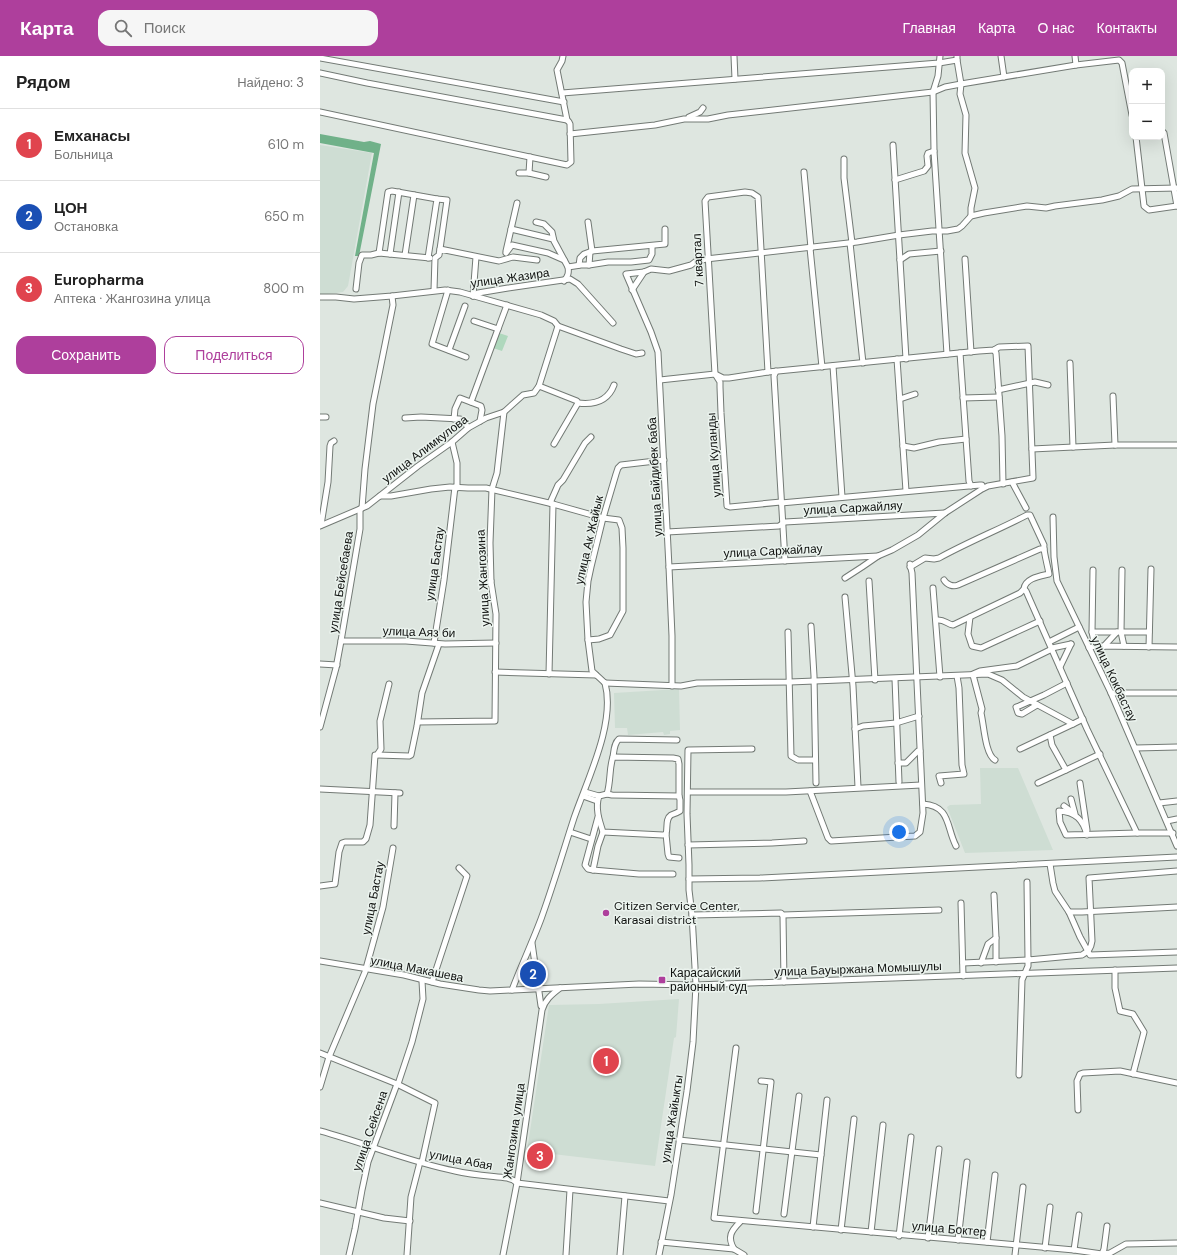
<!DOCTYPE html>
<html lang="ru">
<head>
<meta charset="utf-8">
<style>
	:root { --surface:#fff; --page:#f6f6f6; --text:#222; --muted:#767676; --line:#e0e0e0; --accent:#ae3f9c }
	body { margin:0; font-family:"DM Sans",sans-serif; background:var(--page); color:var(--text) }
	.controls { position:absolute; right:12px; top:12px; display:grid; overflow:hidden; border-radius:8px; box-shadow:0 4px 16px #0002 }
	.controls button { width:36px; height:36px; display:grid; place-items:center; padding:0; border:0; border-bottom:1px solid var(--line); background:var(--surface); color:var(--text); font:20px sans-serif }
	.you { position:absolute; left:579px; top:776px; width:14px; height:14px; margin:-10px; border:3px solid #fff; border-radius:50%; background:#1a73e8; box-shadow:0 0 0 6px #1a73e833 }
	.badge { display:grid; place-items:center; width:26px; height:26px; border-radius:50%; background:var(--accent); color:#fff; font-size:13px; font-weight:700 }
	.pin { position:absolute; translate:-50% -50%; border:2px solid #fff; box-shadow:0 1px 4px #0006 }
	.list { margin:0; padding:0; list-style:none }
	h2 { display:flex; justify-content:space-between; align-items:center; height:52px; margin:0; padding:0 16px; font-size:17px }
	h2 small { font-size:13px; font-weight:400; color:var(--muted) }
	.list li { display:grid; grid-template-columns:26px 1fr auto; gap:12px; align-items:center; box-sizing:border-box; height:72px; padding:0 16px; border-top:1px solid var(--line) }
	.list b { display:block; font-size:15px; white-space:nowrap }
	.list p { margin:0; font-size:13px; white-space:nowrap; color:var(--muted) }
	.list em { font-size:13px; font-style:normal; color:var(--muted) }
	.actions { display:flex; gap:8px; padding:12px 16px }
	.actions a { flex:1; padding:9px 0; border:1px solid var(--accent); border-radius:12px; text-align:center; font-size:14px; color:var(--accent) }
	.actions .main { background:var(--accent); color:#fff }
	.icon { flex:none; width:22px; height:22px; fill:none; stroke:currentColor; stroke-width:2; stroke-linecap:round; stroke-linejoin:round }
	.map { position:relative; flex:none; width:857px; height:1199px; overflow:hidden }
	header { display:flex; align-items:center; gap:24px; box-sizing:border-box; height:56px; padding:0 20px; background:var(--accent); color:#fff }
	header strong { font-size:19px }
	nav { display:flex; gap:22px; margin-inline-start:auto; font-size:14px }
	.search { width:280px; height:36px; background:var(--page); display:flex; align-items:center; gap:10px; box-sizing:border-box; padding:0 14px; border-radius:12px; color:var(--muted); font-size:15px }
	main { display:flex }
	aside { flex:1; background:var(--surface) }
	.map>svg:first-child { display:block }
</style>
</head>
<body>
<header>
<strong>Карта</strong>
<div class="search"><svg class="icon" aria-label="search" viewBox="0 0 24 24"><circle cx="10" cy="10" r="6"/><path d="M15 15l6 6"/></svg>Поиск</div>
<nav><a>Главная</a><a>Карта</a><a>О нас</a><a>Контакты</a></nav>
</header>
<main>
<aside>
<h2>Рядом<small>Найдено: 3</small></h2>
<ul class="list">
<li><span class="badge" style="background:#e0444e">1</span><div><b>Емханасы</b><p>Больница</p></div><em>610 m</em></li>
<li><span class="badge" style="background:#1a4fb4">2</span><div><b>ЦОН</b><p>Остановка</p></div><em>650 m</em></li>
<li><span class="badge" style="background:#e0444e">3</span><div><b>Europharma</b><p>Аптека · Жангозина улица</p></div><em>800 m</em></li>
</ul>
<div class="actions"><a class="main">Сохранить</a><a>Поделиться</a></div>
</aside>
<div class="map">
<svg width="857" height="1199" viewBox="0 0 857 1199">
	<rect width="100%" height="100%" fill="#dee6e0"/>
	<g fill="#ceddd3">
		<polygon points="0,89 52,97 28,230 23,236 0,239"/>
		<polygon points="359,633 360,674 350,675 350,678 344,679 343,676 308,679 307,672 295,672 294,637"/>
		<polygon points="660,712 698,712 733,794 645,797 627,751 630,749 661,748"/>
		<polygon points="359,943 356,981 354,982 335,1110 207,1095 229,949 279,948"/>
	</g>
	<polygon fill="#afd8bd" points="179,277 188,280 182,295 173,292"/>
	<polygon fill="#70b189" points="0,78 44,86 50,85 61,88 39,200 35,200 54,97 0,87"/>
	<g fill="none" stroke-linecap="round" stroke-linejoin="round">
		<g stroke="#737a75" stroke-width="7">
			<g id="minor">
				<polyline points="414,0 415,23"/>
				<polyline points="681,0 684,21"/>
				<polyline points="755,0 756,9"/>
				<polyline points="0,2 244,46"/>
				<polyline points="637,4 641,28 640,38 646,59 645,97 655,132 651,152 651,160"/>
				<polyline points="0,17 47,27 247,64"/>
				<polyline points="242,37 619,7 637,4 637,0"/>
				<polyline points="0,56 247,109 251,106 250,68 249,66 247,64 237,14 242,5 243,0"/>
				<polyline points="369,61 380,56 383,52"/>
				<polyline points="842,75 844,77 857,150"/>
				<polyline points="250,78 335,69 364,63 388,63 408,59 613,36 625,31 641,28 756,9 799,4 802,7 812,59"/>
				<polyline points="816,81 824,150 829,154 857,150"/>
				<polyline points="573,89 586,303"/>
				<polyline points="614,95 613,36 618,20 620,0"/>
				<polyline points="210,101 209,117 226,121"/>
				<polyline points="524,103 524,122 532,187"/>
				<polyline points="484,116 491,192"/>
				<polyline points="199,117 209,117"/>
				<polyline points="575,124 604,115 608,110 607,100 608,97 614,95 627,298"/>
				<polyline points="117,143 127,144 120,193"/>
				<path d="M216 166 224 168 232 176 234 185 248 211C249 217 248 220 244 225"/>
				<polyline points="268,166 272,195"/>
				<polyline points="191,173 233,183"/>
				<polyline points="530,187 543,307"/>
				<polyline points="490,192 502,311"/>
				<polyline points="186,195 197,147"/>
				<polyline points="59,197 68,136 72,135 117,143 108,202"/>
				<polyline points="186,197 192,189 228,197 244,204"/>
				<polyline points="70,198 79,136"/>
				<polyline points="85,199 94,139"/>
				<polyline points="645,203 651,296"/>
				<polyline points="580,204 589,198 621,195"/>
				<polyline points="259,209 260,202 264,198 272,195 345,188 345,173"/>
				<polyline points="269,209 270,196"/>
				<polyline points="248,211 261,209 269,209 288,206 311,206 329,204 332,198 332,190"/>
				<polyline points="36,233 39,207 42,199 51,199 59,197 110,202"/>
				<polyline points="114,234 115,202 119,199 120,193 179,205 193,201 217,204"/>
				<polyline points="128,234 112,288 146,301"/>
				<polyline points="312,234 324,216"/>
				<polyline points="153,240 158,237 188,232 250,223 258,228 293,267"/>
				<polyline points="153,240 156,201"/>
				<polyline points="0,241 16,241 34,243 72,240 125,234 140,236 221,259 234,265 238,270 219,330 214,337 203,339 184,356 166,362 148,372 132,386 98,410 47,450 0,470"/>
				<polyline points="154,265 178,273 187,249"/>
				<polyline points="238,270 301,293 316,298 322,297"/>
				<polyline points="129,294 145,250"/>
				<polyline points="674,294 676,297 682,380 683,428"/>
				<polyline points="640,297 649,425 651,430"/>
				<polyline points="577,303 586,435"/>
				<polyline points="750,307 753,391"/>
				<polyline points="513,310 522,441"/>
				<polyline points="456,315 454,320 465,505"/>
				<polyline points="340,324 395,318 403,322 409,322 448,316"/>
				<polyline points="219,330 257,345 258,347 234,388"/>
				<polyline points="678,334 715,326 728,329"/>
				<polyline points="793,340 795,389"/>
				<polyline points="643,342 679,341"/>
				<polyline points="580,343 595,338"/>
				<polyline points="151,346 178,273"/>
				<path d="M258 347C274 349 288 345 294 329"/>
				<polyline points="0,361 6,361"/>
				<polyline points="85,362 101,361 140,363 144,365 148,372"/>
				<polyline points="134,363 135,353 140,342 161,350 162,354 160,365"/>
				<polyline points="132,386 137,407 137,432"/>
				<polyline points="583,390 594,392 619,386 646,383"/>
				<polyline points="712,393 795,389 857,389"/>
				<polyline points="692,426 706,452"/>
				<polyline points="60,440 71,440 111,433 130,431 148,432 166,432 233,448 283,462 299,464 302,472 303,492 303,555 290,579 279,583 268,584"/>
				<polyline points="461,446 410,451 407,450 401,357 400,331 400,326 395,318 385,145 388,141 425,136 432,137 438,141 448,316 659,295 674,294 679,291 708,290 713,422 668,430 662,433 625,457 598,479 572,494 558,500 542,511 525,522"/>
				<polyline points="230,447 238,429 243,424 265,387 271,381"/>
				<polyline points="461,447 660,429 662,429 663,432"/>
				<polyline points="42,452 45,413 53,348 73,249 72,240"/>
				<polyline points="733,461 734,501 737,525 791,637 857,790"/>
				<polyline points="1,469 8,426 10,390 11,387 14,385"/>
				<polyline points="347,476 459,470 465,466 625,457"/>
				<polyline points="349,511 558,500"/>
				<path d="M590 511 605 502 614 503 619 502C648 486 678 474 707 459H710L724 489C723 494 728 511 729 518 721 520 705 522 704 533L706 535 767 673 817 777H853"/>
				<polyline points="773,514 772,576 775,590"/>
				<polyline points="802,514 801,576 804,590"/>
				<path d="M624 524C627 529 633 531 638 529L720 493H724"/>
				<polyline points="163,525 171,525"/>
				<polyline points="549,525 555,624"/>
				<polyline points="613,532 620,621"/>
				<polyline points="525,541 533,630 538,731"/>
				<polyline points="650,561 648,578 652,590 661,592 720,565"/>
				<path d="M617 564C624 563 627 568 633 569L700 537 704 533"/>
				<polyline points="491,570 494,620 496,727"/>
				<polyline points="468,576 471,700 478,704 495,704"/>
				<polyline points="772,576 797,576"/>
				<polyline points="21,585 86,585 125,588 176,587"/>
				<polyline points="729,586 759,571"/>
				<polyline points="114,587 124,524 135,431"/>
				<polyline points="784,590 797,576 829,576"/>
				<polyline points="829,591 831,513"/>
				<polyline points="732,592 751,588"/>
				<polyline points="769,592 775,590 857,591"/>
				<polyline points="0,608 17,609"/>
				<polyline points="740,611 751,588"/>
				<polyline points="175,616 276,619"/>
				<polyline points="229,618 233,448"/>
				<polyline points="653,618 660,615 697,610 732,593"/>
				<path d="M653 619 662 653 661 657C664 669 665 698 675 704"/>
				<polyline points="575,623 579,726"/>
				<polyline points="285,627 361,630 377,627 470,626 668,618 682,624 703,641 753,668 763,663"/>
				<polyline points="285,627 272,615 268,584 266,546 268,525 271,511 283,462 296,418 298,412 301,409 344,404"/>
				<polyline points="352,630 352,580 349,511 338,296 331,276 306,218 324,216 331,213 349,215 371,209 375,206 386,203 537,186 579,179 612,175 627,175 638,173 642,170 651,160 664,157 707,150 726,152 735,150 782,144 799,140 812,133 857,132"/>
				<polyline points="791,637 857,637"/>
				<polyline points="717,649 702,658 698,657 696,651 699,650 724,639 747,627"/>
				<polyline points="98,666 175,665 176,558 171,526 170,487 172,433 177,417 184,356"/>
				<polyline points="0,671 16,612 21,585 40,473 40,453"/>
				<polyline points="535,673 543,670 576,667 599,660"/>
				<polyline points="816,692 857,691"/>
				<polyline points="432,693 368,694 367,758 369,809 369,834 372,859 461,857 463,860 464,926"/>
				<polyline points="700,693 753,668"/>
				<polyline points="57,699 89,700 91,699 97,670 102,637 119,588"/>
				<path d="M293 701C294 695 294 687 299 683L357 684"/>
				<polyline points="578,707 586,707 598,695 600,695"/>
				<polyline points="746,714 780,698"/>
				<polyline points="621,727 619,720 644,718 642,709 639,632 637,620"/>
				<polyline points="718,727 746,714 732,689 730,679"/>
				<polyline points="760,727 767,774"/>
				<polyline points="0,733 80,737"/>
				<polyline points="490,735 508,782 511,785 595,780 600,776 603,757 592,517 590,508"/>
				<polyline points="265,736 279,740"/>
				<polyline points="368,736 466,736 601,729"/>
				<path d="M287 738 292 739 359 740 360 744V755C357 757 354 758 351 759 345 763 348 772 346 778L343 779 283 776C279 764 275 752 279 740Z"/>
				<path d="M287 738C291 725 289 712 293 701L353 702 358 703 359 708V740"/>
				<polyline points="263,740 277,745"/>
				<polyline points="751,743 755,758"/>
				<polyline points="839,747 857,745"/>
				<path d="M603 748C631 750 626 771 636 790"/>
				<polyline points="744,750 752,756"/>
				<polyline points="847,765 857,763"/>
				<polyline points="74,770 75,737"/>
				<polyline points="250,776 271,783"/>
				<polyline points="283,776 278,790 273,814 319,818 353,818"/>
				<polyline points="346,778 348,798 349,801 359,802"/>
				<path d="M767 779C763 764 756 756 739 755L740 766 746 779 817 777"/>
				<polyline points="368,789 452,787 484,785"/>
				<polyline points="730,808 733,827 735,835 749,856 760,881 770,899 857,896"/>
				<polyline points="273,814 268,813 265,809 278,761"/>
				<polyline points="369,823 440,822 857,801"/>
				<path d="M707 826 708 904 762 899C769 895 771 892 772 885L769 822 857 815"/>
				<polyline points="0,830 15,828 19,796 22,787 25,786 43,786 46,783 50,769 55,699 57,699 61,693 60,665 69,628"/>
				<polyline points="641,847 643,920"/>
				<polyline points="749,856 762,856 857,851"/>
				<polyline points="463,859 619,854"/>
				<polyline points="676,882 676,906"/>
				<polyline points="212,887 221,950"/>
				<polyline points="0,905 84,919 120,928 159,934 170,935 319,928 376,929 857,912"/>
				<polyline points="643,907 708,904 708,910 702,924 699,1019"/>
				<polyline points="661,907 668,888 676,882 674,839"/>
				<polyline points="795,914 795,932 800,955 813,958 824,976 813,1018"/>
				<polyline points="112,926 147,820 139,812"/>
				<path d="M192 934C201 910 212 887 221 863 233 830 243 796 254 762 267 724 296 667 285 627"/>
				<polyline points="416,992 394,1162 754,1194 782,1198 790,1197 806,1188 857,1187"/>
				<polyline points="0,997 77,1028 115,1047 102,1106"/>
				<polyline points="78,1028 92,986 103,943 102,925"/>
				<polyline points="0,1031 9,1001 45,916 63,851 73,792"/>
				<polyline points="758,1054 757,1025 760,1018 763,1017 800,1015 857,1027"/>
				<path d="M0 1075C45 1087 89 1106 135 1115 152 1119 170 1120 187 1122L193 1124 197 1127 349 1145"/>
				<polyline points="359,1084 501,1099"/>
				<polyline points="0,1147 64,1162 90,1165"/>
				<polyline points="436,1155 451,1026 441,1025"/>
				<polyline points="464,1158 479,1040"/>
				<polyline points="493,1171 507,1044"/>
				<polyline points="521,1174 534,1063"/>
				<polyline points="551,1176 563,1069"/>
				<polyline points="579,1180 591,1081"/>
				<polyline points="608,1182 619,1093"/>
				<polyline points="638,1184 647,1106"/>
				<polyline points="341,1186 414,1193 424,1199"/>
				<polyline points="667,1186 675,1119"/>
				<polyline points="725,1192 730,1151"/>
				<path d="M414 1193C407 1181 411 1175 420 1166"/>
				<polyline points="754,1194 759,1159"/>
				<polyline points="782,1198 784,1193 787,1170"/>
				<polyline points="29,1199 35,1173 42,1134 48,1106 77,1028"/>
				<polyline points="87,1199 91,1141 100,1106"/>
				<path d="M183 1199 197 1127 222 954C225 944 231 939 240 932"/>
				<polyline points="246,1199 250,1134"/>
				<polyline points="300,1199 305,1140"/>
				<polyline points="339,1199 351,1139 367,1035 373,986 376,929 372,859"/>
				<polyline points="695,1199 703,1131"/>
			</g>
		</g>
		<use href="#minor" stroke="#fff" stroke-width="5"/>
	</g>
	<g fill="#ae3f9c" stroke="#ebf3ee" stroke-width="1.5">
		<circle cx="286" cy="857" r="4"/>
		<rect x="338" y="920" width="8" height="8" rx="2"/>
	</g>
	<g text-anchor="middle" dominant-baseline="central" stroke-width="3" stroke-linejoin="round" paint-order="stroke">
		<g font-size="12" fill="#0f110f" stroke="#ebf3ee">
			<text transform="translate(378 204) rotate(-93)">7 квартал</text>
			<text transform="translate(190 222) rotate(-8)">улица Жазира</text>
			<text transform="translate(105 393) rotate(-37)">улица Алимкулова</text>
			<text transform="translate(394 399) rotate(-94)">улица Куланды</text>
			<text transform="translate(335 421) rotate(-93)">улица Байдибек баба</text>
			<text transform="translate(533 452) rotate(-3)">улица Саржайляу</text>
			<text transform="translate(269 484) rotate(-77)">улица Ак Жайык</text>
			<text transform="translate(453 495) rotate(-3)">улица Саржайлау</text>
			<text transform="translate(115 508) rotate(-82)">улица Бастау</text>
			<text transform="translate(163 522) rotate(-93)">улица Жангозина</text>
			<text transform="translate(21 526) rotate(-81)">улица Бейсебаева</text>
			<text transform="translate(99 576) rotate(2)">улица Аяз би</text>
			<text transform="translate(794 623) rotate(65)">улица Кокбастау</text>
			<text transform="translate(53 842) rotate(-79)">улица Бастау</text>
			<text transform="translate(97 913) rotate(11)">улица Макашева</text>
			<text transform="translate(538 913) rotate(-2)">улица Бауыржана Момышулы</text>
			<text transform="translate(352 1063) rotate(-81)">улица Жайыкты</text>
			<text transform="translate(50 1075) rotate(-71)">улица Сейсена</text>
			<text transform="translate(194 1075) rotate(-82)">Жангозина улица</text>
			<text transform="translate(141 1104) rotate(11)">улица Абая</text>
			<text transform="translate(629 1173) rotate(5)">улица Боктер</text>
		</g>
		<g font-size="12" fill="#0f110f" stroke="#ebf3ee" text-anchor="start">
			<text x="294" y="850">Citizen Service Center,<tspan x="294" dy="14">Karasai district</tspan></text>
			<text x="350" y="917">Карасайский<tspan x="350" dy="14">районный суд</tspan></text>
		</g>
	</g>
</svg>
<div class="controls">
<button>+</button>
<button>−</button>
</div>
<div class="you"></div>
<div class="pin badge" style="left:286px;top:1005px;background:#e0444e">1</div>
<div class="pin badge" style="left:213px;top:918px;background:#1a4fb4">2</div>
<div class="pin badge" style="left:220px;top:1100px;background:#e0444e">3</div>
</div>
</main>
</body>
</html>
